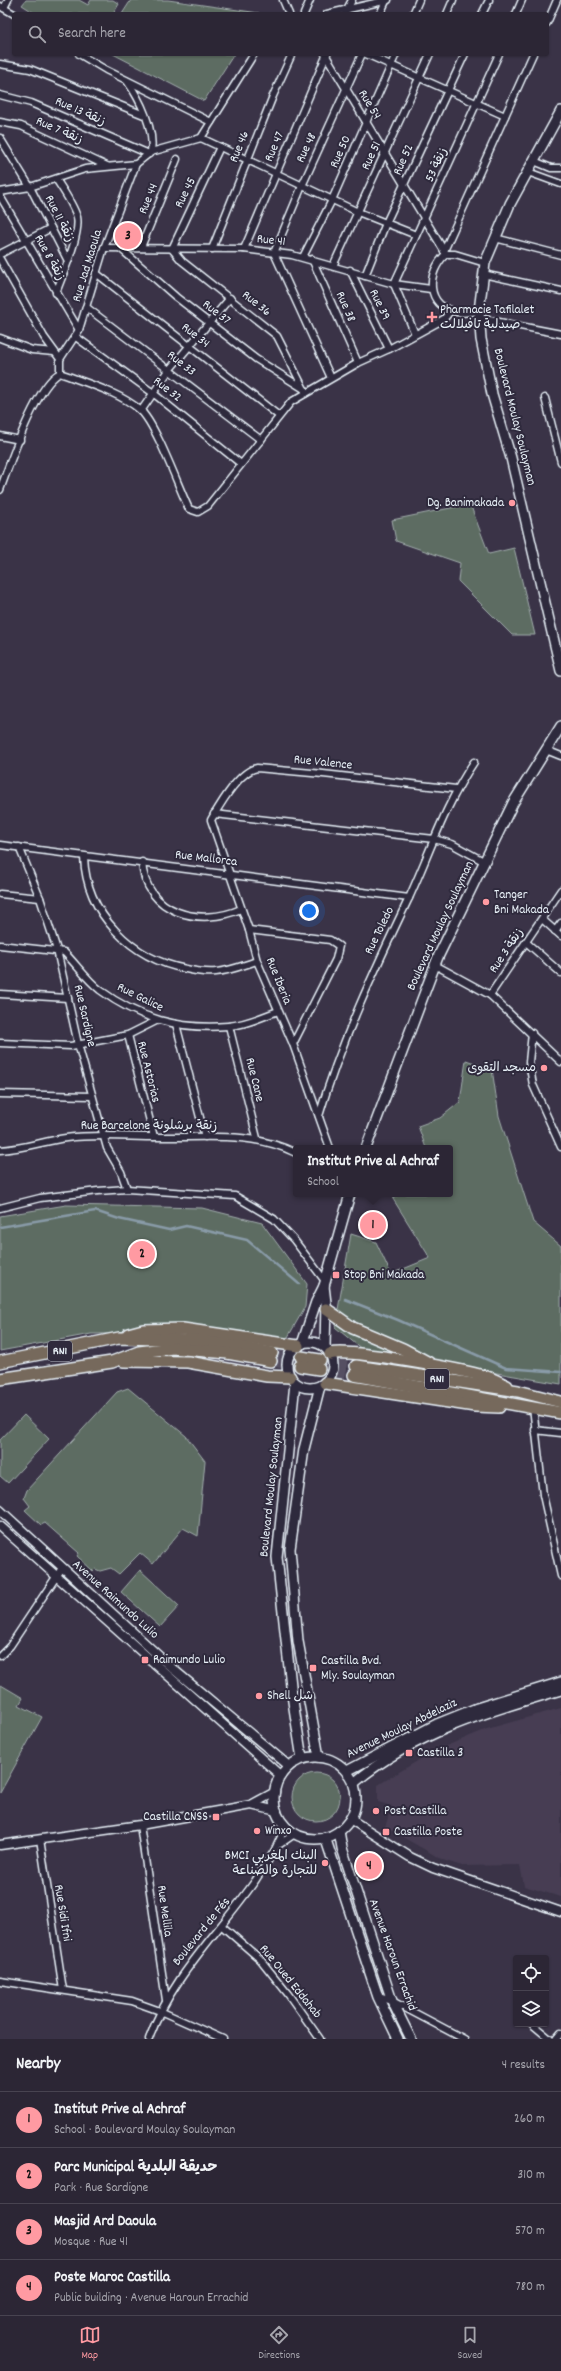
<!DOCTYPE html>
<html lang="en">
<head>
<meta charset="utf-8">
<style>
	:root { --surface:#2c2635; --page:#342e3d; --text:#f1f3f6; --muted:#a6a5ad; --line:#484350; --accent:#ff9aa2 }
	body { margin:0; font-family:Dekko,"Playpen Sans Arabic",sans-serif; background:var(--page); color:var(--text) }
	.controls { position:absolute; right:12px; bottom:12px; display:grid; overflow:hidden; border-radius:4px; box-shadow:0 1px 3px #0004 }
	.controls button { width:36px; height:36px; display:grid; place-items:center; padding:0; border:0; border-bottom:1px solid var(--line); background:var(--surface); color:var(--text); font:20px sans-serif }
	.you { position:absolute; left:309px; top:911px; width:14px; height:14px; margin:-10px; border:3px solid #fff; border-radius:50%; background:#1a73e8; box-shadow:0 0 0 6px #1a73e833 }
	.badge { display:grid; place-items:center; width:26px; height:26px; border-radius:50%; background:var(--accent); color:#111; font-size:13px; font-weight:700 }
	.pin { position:absolute; translate:-50% -50%; border:2px solid #fff; box-shadow:0 1px 4px #0006 }
	.popup { position:absolute; left:293px; top:1145px; width:160px; height:52px; box-sizing:border-box; display:grid; place-content:center; border-radius:4px; background:var(--surface); filter:drop-shadow(0 1px 3px #0005); font-size:13px; white-space:nowrap; color:var(--muted) }
	.popup b { font-size:15px; color:var(--text) }
	.popup::after { content:''; position:absolute; left:50%; top:100%; margin-left:-8px; border:8px solid transparent; border-top-color:var(--surface) }
	.list { margin:0; padding:0; list-style:none }
	h2 { display:flex; justify-content:space-between; align-items:center; height:52px; margin:0; padding:0 16px; font-size:17px }
	h2 small { font-size:13px; font-weight:400; color:var(--muted) }
	.list li { display:grid; grid-template-columns:26px 1fr auto; gap:12px; align-items:center; box-sizing:border-box; height:56px; padding:0 16px; border-top:1px solid var(--line) }
	.list b { display:block; font-size:15px; white-space:nowrap }
	.list p { margin:0; font-size:13px; white-space:nowrap; color:var(--muted) }
	.list em { font-size:13px; font-style:normal; color:var(--muted) }
	.icon { flex:none; width:22px; height:22px; fill:none; stroke:currentColor; stroke-width:2; stroke-linecap:round; stroke-linejoin:round }
	.map { position:relative; flex:none; width:561px; height:2039px; overflow:hidden }
	.search { position:absolute; background:var(--surface); box-shadow:0 1px 3px #0004; left:12px; right:12px; top:12px; height:44px; display:flex; align-items:center; gap:10px; box-sizing:border-box; padding:0 14px; border-radius:4px; color:var(--muted); font-size:15px }
	.sheet { height:276px; background:var(--surface) }
	nav { display:flex; justify-content:space-around; align-items:center; box-sizing:border-box; height:56px; border-top:1px solid var(--line); background:var(--surface); font-size:11px; color:var(--muted) }
	nav a { display:grid; justify-items:center; gap:2px }
	nav .on { color:var(--accent) }
	.map>svg:first-child { display:block }
</style>
</head>
<body>
<div class="map">
<svg width="561" height="2039" viewBox="0 0 561 2039">
	<rect width="100%" height="100%" fill="#3a3347"/>
	<filter id="ink" filterUnits="userSpaceOnUse"><feTurbulence type="fractalNoise" baseFrequency=".025" numOctaves="2"/><feDisplacementMap in="SourceGraphic" scale="8" xChannelSelector="R" yChannelSelector="G"/><feConvolveMatrix kernelMatrix="1 2 1 2 8 2 1 2 1" color-interpolation-filters="sRGB"/></filter>
	<g filter="url(#ink)">
		<polygon fill="#473e53" points="561,1708 561,1897 524,1886 520,1865 462,1866 443,1860 385,1827 392,1806 378,1802 378,1785 432,1752 487,1729"/>
		<g fill="#5d6c62" stroke="#a2aead">
			<polygon points="26,0 79,0 88,5 91,0 113,0 119,4 113,14 36,14 22,5"/>
			<polygon points="131,0 168,0 259,13 122,14"/>
			<polygon points="113,54 234,54 204,101"/>
			<polygon points="470,504 489,554 514,548 535,635 512,635 458,581 460,563 396,541 392,520"/>
			<polygon points="466,1060 492,1069 499,1116 533,1222 561,1246 561,1384 363,1350 335,1327 351,1234 376,1242 391,1274 430,1258 393,1199 399,1194 450,1194 450,1148 426,1148 418,1126 440,1118 460,1102"/>
			<polygon points="66,1205 202,1208 262,1223 307,1284 305,1307 288,1337 272,1342 171,1333 91,1334 0,1351 0,1216"/>
			<polygon points="128,1388 186,1436 205,1461 198,1536 183,1528 153,1564 140,1553 119,1574 111,1568 100,1571 95,1569 93,1571 77,1556 79,1553 45,1523 41,1525 25,1510 30,1506 24,1498 27,1490 117,1392"/>
			<polygon points="24,1415 49,1439 8,1483 0,1476 0,1440"/>
			<polygon points="140,1570 179,1606 160,1627 121,1592"/>
			<polygon points="1,1685 23,1698 19,1705 42,1717 0,1793"/>
			<circle cx="316" cy="1797" r="24"/>
		</g>
		<g fill="none" stroke-linecap="round" stroke-linejoin="round">
			<g stroke="#899ba8" stroke-width="2.5">
				<polyline points="0,1227 95,1211 119,1219 169,1230 186,1226 247,1240 299,1284"/>
				<polyline points="345,1299 398,1320 506,1368 561,1372"/>
			</g>
			<g stroke="#545062" stroke-width="11" stroke-dasharray="11 5.5" stroke-linecap="butt">
				<polyline points="272,1353 301,1357"/>
				<polyline points="320,1360 356,1366"/>
				<polyline points="271,1361 300,1366"/>
				<polyline points="319,1369 354,1375"/>
			</g>
			<g stroke="#e8f1f8" stroke-width="9">
				<g id="minor">
					<polyline points="283,0 289,14"/>
					<polyline points="0,6 14,14"/>
					<polyline points="4,8 8,0"/>
					<polyline points="345,13 352,0"/>
					<polyline points="304,14 310,0"/>
					<polyline points="327,14 388,0"/>
					<polyline points="380,14 386,1"/>
					<polyline points="413,14 419,0"/>
					<polyline points="447,14 453,0"/>
					<polyline points="482,14 489,0"/>
					<polyline points="516,14 522,0"/>
					<polyline points="547,23 557,0"/>
					<polyline points="79,54 106,70 211,122"/>
					<polyline points="325,54 446,254"/>
					<polyline points="366,54 505,116"/>
					<polyline points="0,64 30,69 144,115"/>
					<path d="M127 81C140 99 155 130 151 152"/>
					<polyline points="0,95 31,103 149,154"/>
					<polyline points="0,122 21,126 107,166"/>
					<polyline points="0,138 30,187 68,261"/>
					<polyline points="201,138 358,212 416,235"/>
					<polyline points="201,138 254,54"/>
					<polyline points="220,147 172,249 182,261 277,336 306,393"/>
					<polyline points="534,161 551,168 561,168"/>
					<polyline points="528,172 561,184"/>
					<path d="M56 179C63 190 73 204 77 217 81 234 62 276 56 293"/>
					<polyline points="0,192 30,187 85,169 136,164 151,152 201,138"/>
					<polyline points="0,196 79,330"/>
					<polyline points="495,238 561,255"/>
					<polyline points="141,247 177,159"/>
					<polyline points="104,248 244,249 292,255 394,284 431,289"/>
					<polyline points="120,248 176,297 256,359 304,389"/>
					<polyline points="212,249 273,96 292,54"/>
					<polyline points="244,249 327,54"/>
					<polyline points="444,251 533,54"/>
					<polyline points="0,254 51,228"/>
					<polyline points="303,257 332,200 396,54"/>
					<polyline points="0,259 44,337 60,359"/>
					<polyline points="312,259 358,363"/>
					<polyline points="333,266 430,54"/>
					<polyline points="350,270 389,349"/>
					<polyline points="96,273 279,416"/>
					<polyline points="483,274 561,291"/>
					<polyline points="365,276 386,223 465,54"/>
					<polyline points="86,307 261,440"/>
					<path d="M479 311C472 312 465 314 457 312 425 306 426 273 446 254H455L485 263"/>
					<polyline points="479,318 561,334"/>
					<polyline points="415,334 394,284 499,54"/>
					<polyline points="76,337 153,393 241,464"/>
					<polyline points="0,338 32,350 54,352"/>
					<path d="M60 373C86 383 119 392 140 410 156 424 178 486 189 509L198 512 208 506 291 402 358 363 389 349 444 319 451 310"/>
					<polyline points="60,373 60,359 79,330 104,248 136,164"/>
					<polyline points="331,378 274,253 302,186 362,54"/>
					<polyline points="545,398 561,462"/>
					<polyline points="141,411 170,369 230,298"/>
					<polyline points="0,436 20,440"/>
					<path d="M0 490C10 463 36 385 60 373"/>
					<polyline points="546,750 561,756"/>
					<polyline points="214,814 434,839 452,844 485,862"/>
					<polyline points="0,845 409,898"/>
					<polyline points="19,847 40,898 57,950 78,1044 107,1148 121,1172 127,1189"/>
					<path d="M84 857C86 914 132 959 186 969 195 971 207 973 216 972 230 971 244 965 257 961"/>
					<path d="M142 862C145 914 200 927 241 909"/>
					<polyline points="0,894 40,898"/>
					<polyline points="542,919 561,936"/>
					<polyline points="249,930 330,940 339,946 336,959 293,1044"/>
					<polyline points="555,931 561,923"/>
					<polyline points="526,942 561,973"/>
					<path d="M0 945 64 952C76 964 86 979 100 990 139 1019 180 1030 228 1026 245 1025 262 1017 278 1011"/>
					<polyline points="435,965 490,995 561,1062"/>
					<polyline points="0,994 68,998"/>
					<polyline points="490,995 561,890"/>
					<polyline points="176,1024 205,1137"/>
					<polyline points="229,1026 257,1138"/>
					<polyline points="532,1033 529,1062 533,1085 561,1147"/>
					<polyline points="128,1035 154,1137"/>
					<polyline points="0,1043 71,1046 128,1035 156,1021"/>
					<polyline points="0,1094 92,1096"/>
					<path d="M319 1116C341 1041 375 969 409 898 430 852 445 805 474 762"/>
					<path d="M330 1148 293 1044 257 961 249 930 211 820C220 805 239 771 257 768L323 774 456 789"/>
					<path d="M0 1150C23 1149 44 1141 66 1138 96 1134 127 1137 158 1137 205 1138 252 1131 296 1153"/>
					<polyline points="0,1208 40,1198 98,1191 127,1189 235,1196 274,1219 294,1240 325,1281"/>
					<polyline points="533,1407 543,1495 561,1576"/>
					<polyline points="535,1430 561,1433"/>
					<polyline points="0,1656 10,1646 62,1568"/>
					<polyline points="140,1825 166,2000"/>
					<polyline points="40,1839 63,1990"/>
					<polyline points="280,1844 296,1833"/>
					<polyline points="222,1926 260,1959 288,1994 320,2039"/>
					<polyline points="0,1981 132,2001 160,2011 223,2039"/>
					<polyline points="378,1997 392,2001 464,2039"/>
					<polyline points="532,2024 550,2039"/>
					<path d="M149 2039C171 1977 218 1934 255 1881 267 1862 279 1847 285 1825"/>
					<polyline points="556,2039 561,2033"/>
				</g>
			</g>
			<g stroke="#e8f1f8" stroke-width="11">
				<g id="tertiary">
					<polyline points="0,1510 173,1669 289,1766"/>
					<polyline points="0,1526 281,1776"/>
					<polyline points="251,1805 277,1811"/>
					<polyline points="350,1819 410,1857 433,1868 561,1912"/>
					<polyline points="0,1845 140,1825 251,1805 275,1792"/>
				</g>
			</g>
			<g stroke="#e8f1f8" stroke-width="12">
				<g id="secondary">
					<polyline points="561,111 510,204 485,263 479,311 481,339 492,394 511,458 561,671"/>
					<polyline points="366,1148 438,957 513,803 561,726"/>
					<polyline points="324,1286 326,1303 325,1347"/>
					<circle cx="310" cy="1365" r="23"/>
					<polyline points="302,1344 316,1302 324,1286 350,1194"/>
					<polyline points="295,1383 277,1557 292,1695 302,1759"/>
					<polyline points="319,1757 298,1641 290,1549 304,1449 320,1386"/>
					<circle cx="315" cy="1798" r="41"/>
					<polyline points="347,1771 437,1724 477,1708 561,1682"/>
					<path d="M354 1783C413 1733 488 1711 561 1690"/>
					<polyline points="339,1831 342,1848 392,2001 411,2039"/>
					<polyline points="325,1837 378,1997 398,2039"/>
				</g>
			</g>
			<g stroke="#e8f1f8" stroke-width="14">
				<g id="trunk">
					<polyline points="326,1309 353,1328 403,1349 429,1363"/>
					<polyline points="128,1334 143,1330 183,1329 298,1346"/>
					<path d="M330 1354C350 1348 463 1370 487 1377 494 1379 500 1383 507 1386"/>
					<polyline points="301,1357 320,1360"/>
					<polyline points="123,1361 188,1362 267,1376 290,1377"/>
					<polyline points="0,1362 119,1338 196,1340 272,1353"/>
					<polyline points="300,1366 319,1369"/>
					<polyline points="356,1366 518,1391 561,1402"/>
					<polyline points="354,1375 561,1413"/>
					<polyline points="0,1379 112,1362 139,1352 173,1348 227,1353 271,1361"/>
					<polyline points="325,1383 475,1406 499,1407"/>
				</g>
			</g>
			<use href="#minor" stroke="#2f2a3d" stroke-width="6"/>
			<use href="#tertiary" stroke="#2f2a3d" stroke-width="8"/>
			<use href="#secondary" stroke="#2f2a3d" stroke-width="9"/>
			<use href="#trunk" stroke="#76695c" stroke-width="11"/>
		</g>
	</g>
	<g fill="#ff9aa2" stroke="#2f2a3d" stroke-width="1.5">
		<path d="M430 311h4v4h4v4h-4v4h-4v-4h-4v-4h4z"/>
		<circle cx="512" cy="503" r="4"/>
		<circle cx="486" cy="902" r="4"/>
		<circle cx="544" cy="1068" r="4"/>
		<rect x="332" y="1271" width="8" height="8" rx="2"/>
		<rect x="141" y="1656" width="8" height="8" rx="2"/>
		<rect x="309" y="1664" width="8" height="8" rx="2"/>
		<circle cx="259" cy="1696" r="4"/>
		<rect x="405" y="1749" width="8" height="8" rx="2"/>
		<circle cx="376" cy="1811" r="4"/>
		<rect x="212" y="1813" width="8" height="8" rx="2"/>
		<circle cx="257" cy="1831" r="4"/>
		<rect x="382" y="1828" width="8" height="8" rx="2"/>
		<circle cx="325" cy="1863" r="4"/>
	</g>
	<g text-anchor="middle" dominant-baseline="central" stroke-width="4" stroke-linejoin="round" paint-order="stroke">
		<g fill="#2f2a3d" stroke="#b0b5c0" stroke-width="1">
			<rect x="48" y="1341" width="24" height="20" rx="3"/>
			<rect x="425" y="1369" width="24" height="20" rx="3"/>
		</g>
		<g font-size="12" font-weight="bold" fill="#e8f1f8">
			<text x="60" y="1351">RN1</text>
			<text x="437" y="1379">RN1</text>
		</g>
		<g font-size="13" fill="#e8f1f8" stroke="#2f2a3d">
			<text transform="translate(369 105) rotate(58)">Rue 54</text>
			<text transform="translate(80 112) rotate(24)">Rue 13 زنقة</text>
			<text transform="translate(59 131) rotate(24)">Rue 7 زنقة</text>
			<text transform="translate(240 147) rotate(-68)">Rue 46</text>
			<text transform="translate(275 147) rotate(-67)">Rue 47</text>
			<text transform="translate(307 148) rotate(-65)">Rue 48</text>
			<text transform="translate(341 152) rotate(-66)">Rue 50</text>
			<text transform="translate(372 156) rotate(-65)">Rue 51</text>
			<text transform="translate(404 160) rotate(-66)">Rue 52</text>
			<text transform="translate(437 165) rotate(-65)">زنقة 53</text>
			<text transform="translate(186 193) rotate(-64)">Rue 45</text>
			<text transform="translate(149 199) rotate(-68)">Rue 44</text>
			<text transform="translate(59 219) rotate(63)">Rue 11 زنقة</text>
			<text transform="translate(271 241) rotate(6)">Rue 41</text>
			<text transform="translate(49 258) rotate(61)">Rue 8 زنقة</text>
			<text transform="translate(88 266) rotate(-73)">Rue Jad Maoula</text>
			<text transform="translate(256 304) rotate(38)">Rue 36</text>
			<text transform="translate(379 305) rotate(64)">Rue 39</text>
			<text transform="translate(345 307) rotate(66)">Rue 38</text>
			<text transform="translate(216 313) rotate(38)">Rue 37</text>
			<text transform="translate(195 336) rotate(38)">Rue 34</text>
			<text transform="translate(181 364) rotate(38)">Rue 33</text>
			<text transform="translate(167 390) rotate(38)">Rue 32</text>
			<text transform="translate(514 417) rotate(76)">Boulevard Moulay Soulayman</text>
			<text transform="translate(323 763) rotate(6)">Rue Valence</text>
			<text transform="translate(206 859) rotate(7)">Rue Mallorca</text>
			<text transform="translate(441 926) rotate(-65)">Boulevard Moulay Soulayman</text>
			<text transform="translate(380 931) rotate(-64)">Rue Toledo</text>
			<text transform="translate(507 951) rotate(-56)">Rue 3 زنقة</text>
			<text transform="translate(278 981) rotate(68)">Rue Iberia</text>
			<text transform="translate(140 998) rotate(26)">Rue Galice</text>
			<text transform="translate(84 1016) rotate(77)">Rue Sardigne</text>
			<text transform="translate(148 1072) rotate(76)">Rue Astorias</text>
			<text transform="translate(254 1080) rotate(76)">Rue Cane</text>
			<text x="149" y="1126">Rue Barcelone زنقة برشلونة</text>
			<text transform="translate(272 1487) rotate(-84)">Boulevard Moulay Soulayman</text>
			<text transform="translate(115 1600) rotate(42)">Avenue Raimundo Lulio</text>
			<text transform="translate(402 1729) rotate(-26)">Avenue Moulay Abdelaziz</text>
			<text transform="translate(164 1911) rotate(82)">Rue Mellila</text>
			<text transform="translate(62 1913) rotate(81)">Rue Sidi Ifni</text>
			<text transform="translate(202 1932) rotate(-51)">Boulevard de Fés</text>
			<text transform="translate(392 1955) rotate(70)">Avenue Haroun Errachid</text>
			<text transform="translate(290 1982) rotate(51)">Rue Oued Eddahab</text>
		</g>
		<g font-size="13" fill="#e8f1f8" stroke="#2f2a3d" text-anchor="start">
			<text x="440" y="310">Pharmacie Tafilalet<tspan x="440" dy="15">صيدلية تافيلالت</tspan></text>
			<text x="504" y="503" text-anchor="end">Dg. Banimakada</text>
			<text x="494" y="895">Tanger<tspan x="494" dy="15">Bni Makada</tspan></text>
			<text x="536" y="1068" text-anchor="end">مسجد التقوى</text>
			<text x="344" y="1275">Stop Bni Makada</text>
			<text x="153" y="1660">Raimundo Lulio</text>
			<text x="321" y="1661">Castilla Bvd.<tspan x="321" dy="15">Mly. Soulayman</tspan></text>
			<text x="267" y="1696">Shell شل</text>
			<text x="417" y="1753">Castilla 3</text>
			<text x="384" y="1811">Post Castilla</text>
			<text x="208" y="1817" text-anchor="end">Castilla CNSS</text>
			<text x="265" y="1831">Winxo</text>
			<text x="394" y="1832">Castilla Poste</text>
			<text x="317" y="1856" text-anchor="end">BMCI البنك المغربي<tspan x="317" dy="15">للتجارة والصناعة</tspan></text>
		</g>
	</g>
</svg>
<div class="controls">
<button><svg class="icon" aria-label="locate" viewBox="0 0 24 24"><circle cx="12" cy="12" r="6"/><path d="M12 2v4M12 18v4M2 12h4M18 12h4"/></svg></button>
<button><svg class="icon" aria-label="layers" viewBox="0 0 24 24"><path d="M12 4l9 5-9 5-9-5zM3 14l9 5 9-5"/></svg></button>
</div>
<div class="you"></div>
<div class="pin badge" style="left:373px;top:1225px">1</div>
<div class="popup"><b>Institut Prive al Achraf</b>School</div>
<div class="pin badge" style="left:142px;top:1254px">2</div>
<div class="pin badge" style="left:128px;top:236px">3</div>
<div class="pin badge" style="left:369px;top:1866px">4</div>
<div class="search"><svg class="icon" aria-label="search" viewBox="0 0 24 24"><circle cx="10" cy="10" r="6"/><path d="M15 15l6 6"/></svg>Search here</div>
</div>
<section class="sheet">
<h2>Nearby<small>4 results</small></h2>
<ul class="list">
<li><span class="badge">1</span><div><b>Institut Prive al Achraf</b><p>School · Boulevard Moulay Soulayman</p></div><em>260 m</em></li>
<li><span class="badge">2</span><div><b>Parc Municipal حديقة البلدية</b><p>Park · Rue Sardigne</p></div><em>310 m</em></li>
<li><span class="badge">3</span><div><b>Masjid Ard Daoula</b><p>Mosque · Rue 41</p></div><em>570 m</em></li>
<li><span class="badge">4</span><div><b>Poste Maroc Castilla</b><p>Public building · Avenue Haroun Errachid</p></div><em>780 m</em></li>
</ul>
</section>
<nav>
<a class="on"><svg class="icon" aria-label="map" viewBox="0 0 24 24"><path d="M3 6l6-2 6 2 6-2v14l-6 2-6-2-6 2zM9 4v14M15 6v14"/></svg>Map</a>
<a><svg class="icon" aria-label="directions" viewBox="0 0 24 24"><path d="M12 3l9 9-9 9-9-9zM9 14v-3h6M13 9l2 2-2 2"/></svg>Directions</a>
<a><svg class="icon" aria-label="saved" viewBox="0 0 24 24"><path d="M7 4h10v16l-5-4-5 4z"/></svg>Saved</a>
</nav>
</body>
</html>
